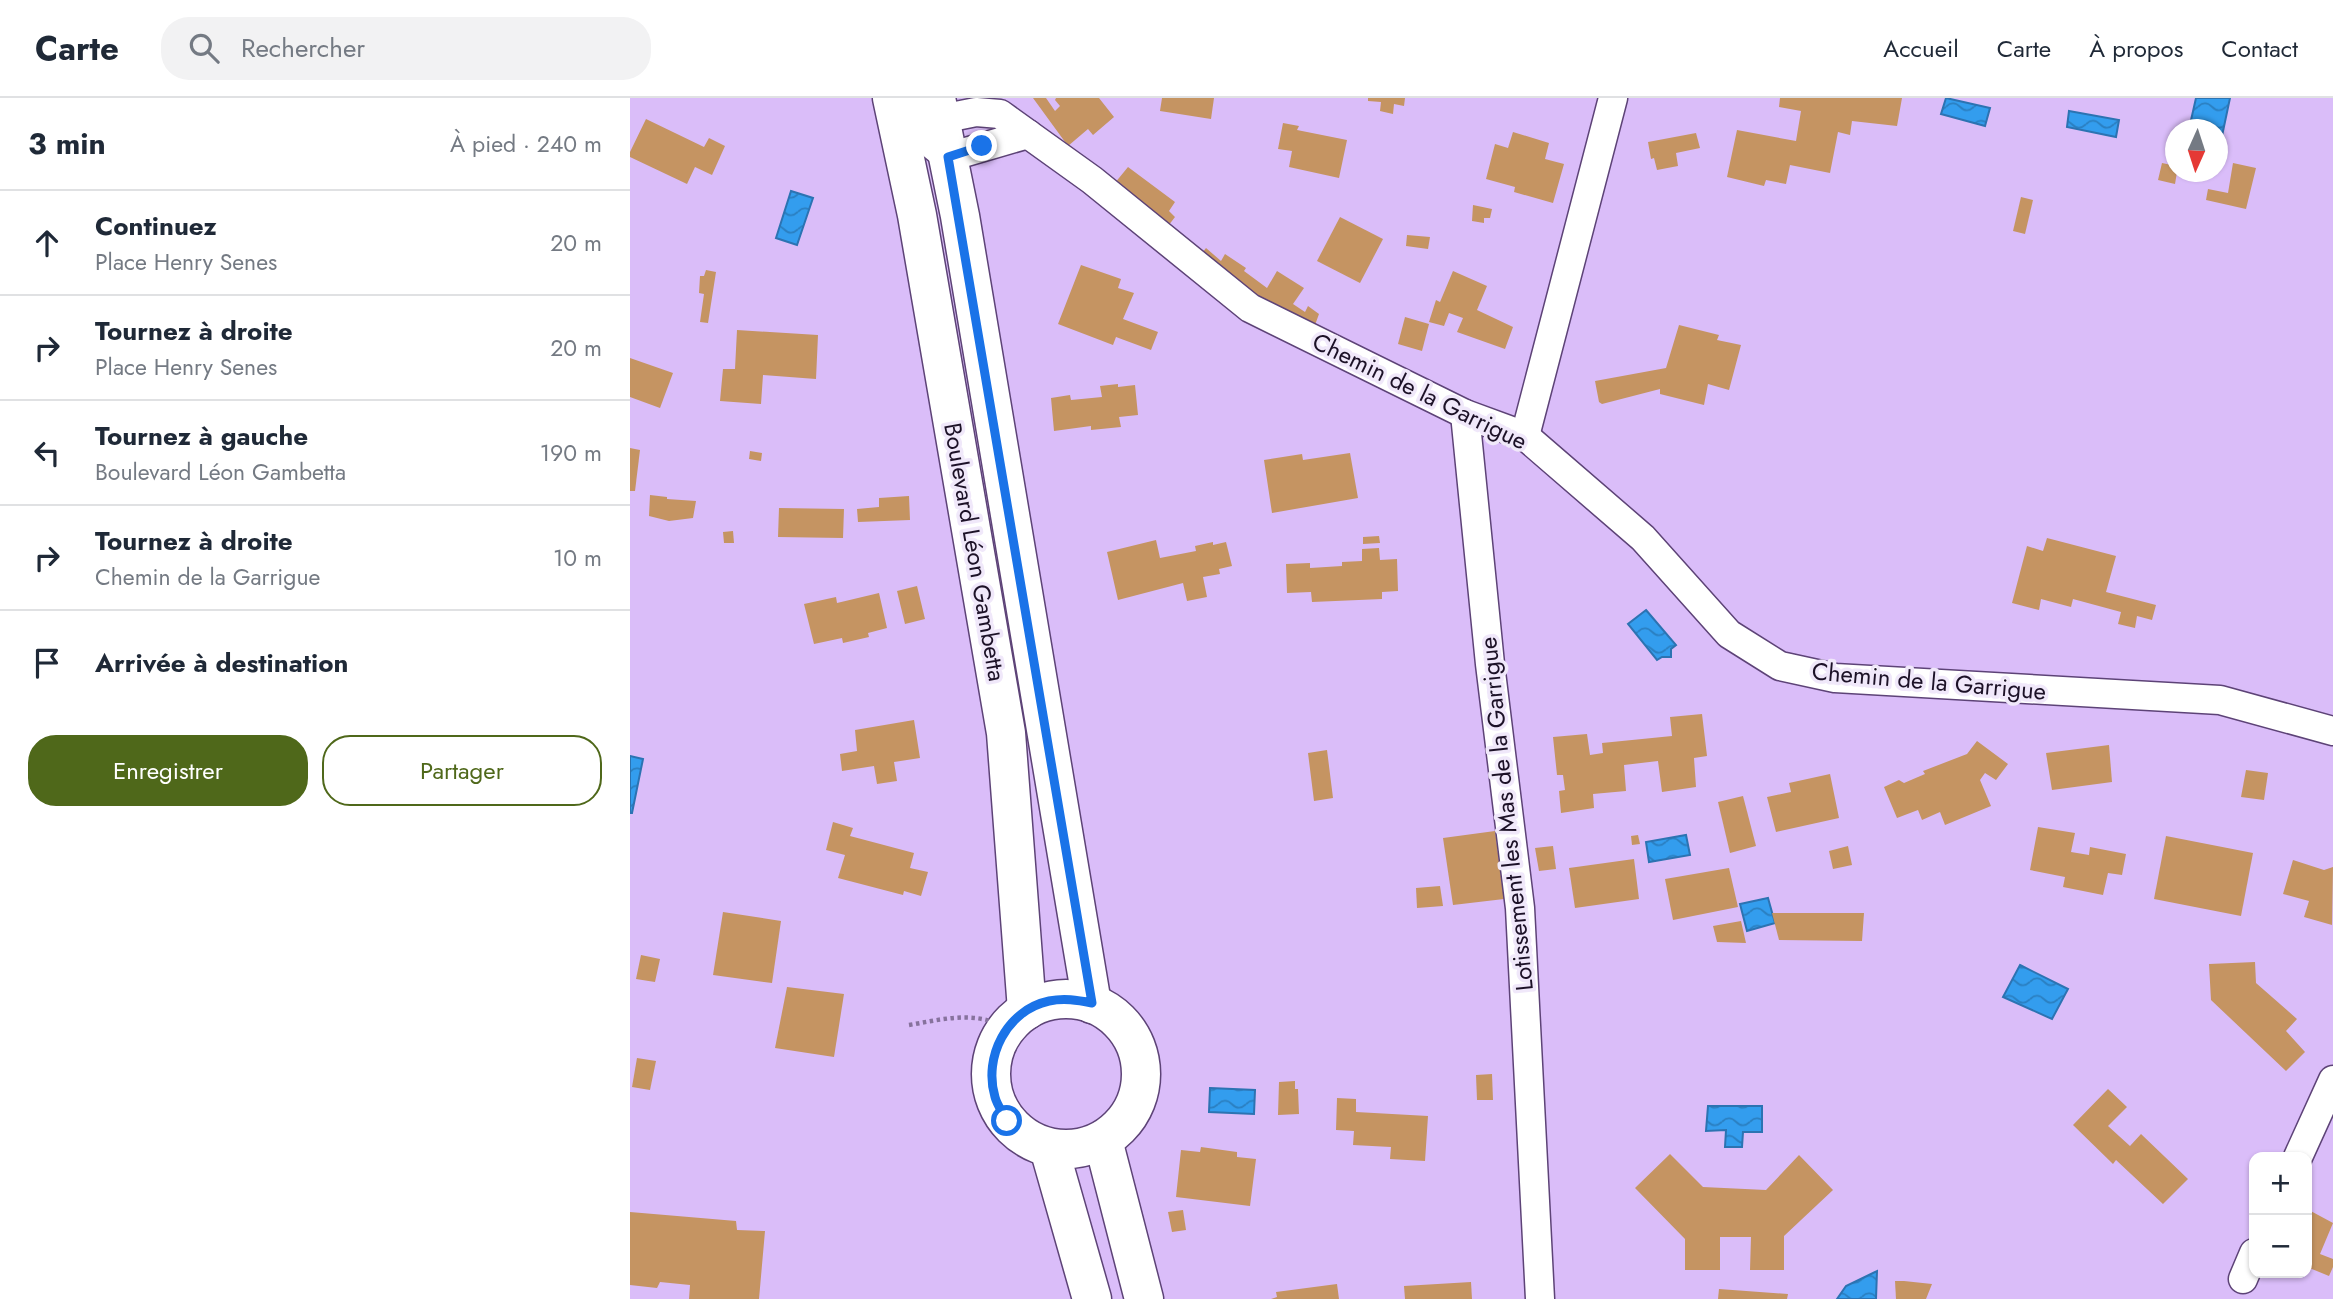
<!DOCTYPE html>
<html lang="fr">
<head>
<meta charset="utf-8">
<style>
	:root { --surface:#fff; --page:#f2f2f3; --text:#1f2937; --muted:#747a83; --line:#e0e1e3; --accent:#4f681a }
	body { margin:0; font-family:Jost,sans-serif; background:var(--page); color:var(--text) }
	.controls { position:absolute; right:21px; bottom:21px; display:grid; overflow:hidden; border-radius:14px; box-shadow:0 2px 5px #0004 }
	.controls button { width:63px; height:63px; display:grid; place-items:center; padding:0; border:0; border-bottom:2px solid var(--line); background:var(--surface); color:var(--text); font:35px sans-serif }
	.compass { position:absolute; left:1535px; top:21px; width:63px; height:63px; border-radius:50%; background:var(--surface); box-shadow:0 2px 5px #0004; rotate:183deg }
	.stop { position:absolute; width:21px; height:21px; margin:-16px; border:5px solid #1a73e8; border-radius:50%; background:#fff }
	.stop.end { background:#1a73e8; border-color:#fff; box-shadow:0 2px 7px #0008 }
	.list { margin:0; padding:0; list-style:none }
	h2 { display:flex; justify-content:space-between; align-items:center; height:91px; margin:0; padding:0 28px; font-size:30px }
	h2 small { font-size:23px; font-weight:400; color:var(--muted) }
	.list li { display:grid; grid-template-columns:46px 1fr auto; gap:21px; align-items:center; box-sizing:border-box; height:105px; padding:0 28px; border-top:2px solid var(--line) }
	.list b { display:block; font-size:26px; white-space:nowrap }
	.list p { margin:0; font-size:23px; white-space:nowrap; color:var(--muted) }
	.list em { font-size:23px; font-style:normal; color:var(--muted) }
	.actions { display:flex; gap:14px; padding:21px 28px }
	.actions a { flex:1; padding:16px 0; border:2px solid var(--accent); border-radius:28px; text-align:center; font-size:24px; color:var(--accent) }
	.actions .main { background:var(--accent); color:#fff }
	.icon { flex:none; width:38px; height:38px; fill:none; stroke:currentColor; stroke-width:2; stroke-linecap:round; stroke-linejoin:round }
	.map { position:relative; flex:none; width:1703px; height:1201px; overflow:hidden }
	header { display:flex; align-items:center; gap:42px; box-sizing:border-box; height:98px; padding:0 35px; background:var(--surface); border-bottom:2px solid var(--line) }
	header strong { font-size:33px }
	nav { display:flex; gap:38px; margin-inline-start:auto; font-size:24px }
	.search { width:490px; height:63px; background:var(--page); display:flex; align-items:center; gap:18px; box-sizing:border-box; padding:0 24px; border-radius:28px; color:var(--muted); font-size:26px }
	main { display:flex }
	aside { flex:1; background:var(--surface) }
	.map>svg:first-child { display:block }
</style>
</head>
<body>
<header>
<strong>Carte</strong>
<div class="search"><svg class="icon" aria-label="search" viewBox="0 0 24 24"><circle cx="10" cy="10" r="6"/><path d="M15 15l6 6"/></svg>Rechercher</div>
<nav><a>Accueil</a><a>Carte</a><a>À propos</a><a>Contact</a></nav>
</header>
<main>
<aside>
<h2>3 min<small>À pied · 240 m</small></h2>
<ul class="list">
<li><svg class="icon" aria-label="ahead" viewBox="0 0 24 24"><path d="M12 20V5M6 11l6-6 6 6"/></svg><div><b>Continuez</b><p>Place Henry Senes</p></div><em>20 m</em></li>
<li><svg class="icon" aria-label="right" viewBox="0 0 24 24"><path d="M7 20v-9h11M14 6l5 5-5 5"/></svg><div><b>Tournez à droite</b><p>Place Henry Senes</p></div><em>20 m</em></li>
<li><svg class="icon" aria-label="left" viewBox="0 0 24 24"><path d="M17 20v-9H6M10 6l-5 5 5 5"/></svg><div><b>Tournez à gauche</b><p>Boulevard Léon Gambetta</p></div><em>190 m</em></li>
<li><svg class="icon" aria-label="right" viewBox="0 0 24 24"><path d="M7 20v-9h11M14 6l5 5-5 5"/></svg><div><b>Tournez à droite</b><p>Chemin de la Garrigue</p></div><em>10 m</em></li>
<li><svg class="icon" aria-label="arrive" viewBox="0 0 24 24"><path d="M6 21V4h12l-3 4 3 4H6"/></svg><div><b>Arrivée à destination</b></div></li>
</ul>
<div class="actions"><a class="main">Enregistrer</a><a>Partager</a></div>
</aside>
<div class="map">
<svg width="1703" height="1201" viewBox="0 0 1703 1201">
	<defs>
		<pattern id="water-waves" width="16" height="10" patternUnits="userSpaceOnUse" patternTransform="scale(1.75)"><rect width="16" height="10" fill="#339dee"/><path d="M0 5q4-4 8 0t8 0" fill="none" stroke="#2a7fc1"/></pattern>
	</defs>
	<rect width="100%" height="100%" fill="#dabdf9"/>
	<g fill="url(#water-waves)" stroke="#2c73b2" stroke-width="2">
		<polygon points="1316,0 1360,10 1355,28 1311,16"/>
		<polygon points="1566,0 1600,0 1588,57 1588,32 1559,31"/>
		<polygon points="1439,13 1489,22 1486,39 1437,29"/>
		<polygon points="161,93 183,100 167,147 146,140"/>
		<polygon points="1016,512 1046,547 1041,551 1041,559 1032,559 1027,562 998,526"/>
		<polygon points="0,658 13,661 2,715 0,715"/>
		<polygon points="1056,737 1060,757 1019,764 1016,744"/>
		<polygon points="1138,800 1145,825 1117,833 1110,806"/>
		<polygon points="1390,867 1438,891 1422,921 1373,899"/>
		<polygon points="580,990 625,992 624,1016 579,1014"/>
		<polygon points="1078,1008 1132,1008 1132,1034 1113,1034 1112,1049 1095,1049 1096,1032 1076,1033"/>
		<polygon points="1247,1173 1246,1201 1207,1201 1216,1188"/>
	</g>
	<g fill="#c59462">
		<polygon points="403,0 416,0 425,13 430,8 425,2 426,0 469,0 484,19 463,37 458,31 438,48"/>
		<polygon points="532,0 584,0 581,21 530,13"/>
		<polygon points="738,0 775,0 774,8 764,6 763,16 750,13 751,4 738,3"/>
		<polygon points="1150,0 1272,0 1267,28 1222,23 1220,37 1208,34 1200,75 1160,67 1156,86 1136,82 1134,88 1097,79 1107,32 1166,43 1171,13 1149,9"/>
		<polygon points="16,21 74,49 79,40 95,48 82,77 65,69 57,86 0,59 0,54"/>
		<polygon points="653,25 669,28 667,32 717,42 709,80 659,69 662,53 648,51"/>
		<polygon points="883,34 919,45 915,61 934,66 923,105 884,94 885,89 856,81 865,46 878,50"/>
		<polygon points="1066,35 1070,50 1046,55 1048,68 1027,72 1024,60 1021,61 1018,44"/>
		<polygon points="1532,65 1546,68 1546,74 1547,74 1545,86 1528,82"/>
		<polygon points="1603,65 1626,70 1616,111 1576,102 1578,91 1598,95"/>
		<polygon points="498,69 545,104 539,113 545,119 535,132 480,91"/>
		<polygon points="1391,99 1403,102 1395,136 1383,133"/>
		<polygon points="843,107 862,111 860,120 854,120 854,125 842,123"/>
		<polygon points="710,119 753,141 730,185 687,163"/>
		<polygon points="777,137 800,139 798,151 776,148"/>
		<polygon points="576,150 591,163 595,156 616,170 614,173 637,190 647,173 674,190 663,206 675,214 678,208 689,216 681,238 569,159"/>
		<polygon points="451,167 491,181 488,190 504,195 493,221 528,234 521,252 486,239 483,247 428,226"/>
		<polygon points="76,172 86,174 78,225 70,224 74,196 69,195 70,178 74,178"/>
		<polygon points="823,173 857,188 847,212 883,229 875,251 827,234 833,220 819,215 814,228 799,224 806,202 810,204"/>
		<polygon points="775,219 799,226 792,253 768,246"/>
		<polygon points="1049,227 1089,237 1087,242 1111,247 1099,292 1078,286 1074,307 1030,296 1030,291 972,306 969,304 965,283 1036,270"/>
		<polygon points="107,232 188,237 186,281 133,277 131,306 90,303 93,271 105,271"/>
		<polygon points="0,260 43,275 30,310 0,299"/>
		<polygon points="488,286 488,289 505,287 508,317 489,319 491,329 461,332 461,328 424,333 421,300 440,297 441,302 472,299 470,288"/>
		<polygon points="0,350 10,352 5,393 0,393"/>
		<polygon points="120,353 132,355 131,363 119,361"/>
		<polygon points="720,355 728,400 642,415 634,362 672,356 673,362"/>
		<polygon points="20,397 37,399 37,401 66,403 63,420 39,423 19,418"/>
		<polygon points="279,398 280,422 228,424 227,411 249,409 249,400"/>
		<polygon points="149,410 214,411 213,440 148,439"/>
		<polygon points="103,433 104,445 94,445 93,434"/>
		<polygon points="749,438 750,445 733,446 733,439"/>
		<polygon points="1417,440 1486,458 1476,494 1526,507 1522,522 1507,518 1505,530 1488,526 1491,514 1443,501 1441,509 1411,501 1409,512 1382,505 1397,448 1413,453"/>
		<polygon points="526,442 530,460 566,453 565,448 583,444 583,447 596,444 602,468 589,471 590,476 573,479 577,499 557,503 553,485 488,502 477,454"/>
		<polygon points="749,450 750,462 767,461 768,493 752,494 752,501 682,504 681,494 657,495 656,466 680,465 680,470 712,468 712,464 732,463 732,451"/>
		<polygon points="287,488 295,521 275,526 267,493"/>
		<polygon points="249,495 257,530 238,535 239,539 213,545 212,540 184,546 174,506 206,499 207,505"/>
		<polygon points="1072,616 1077,658 1064,660 1066,689 1032,694 1028,663 994,667 996,693 963,696 964,710 931,715 929,693 935,692 933,677 927,677 923,639 957,636 960,657 973,655 972,645 1042,638 1040,619"/>
		<polygon points="284,622 290,660 264,664 267,683 247,686 244,668 212,673 210,656 227,653 225,632"/>
		<polygon points="1347,643 1378,666 1366,682 1355,675 1350,682 1361,708 1315,727 1310,714 1292,722 1288,712 1267,720 1254,689 1269,682 1274,685 1295,676 1293,673 1337,656"/>
		<polygon points="1479,647 1482,684 1422,692 1416,655"/>
		<polygon points="697,652 703,700 684,703 678,655"/>
		<polygon points="1616,672 1638,675 1634,702 1611,699"/>
		<polygon points="1200,676 1209,720 1146,734 1137,699 1161,694 1159,685"/>
		<polygon points="1113,698 1126,748 1100,755 1088,704"/>
		<polygon points="203,724 223,730 220,738 284,755 280,770 298,774 291,798 274,793 273,797 208,780 215,757 196,752"/>
		<polygon points="1408,729 1445,735 1441,754 1459,757 1460,749 1496,756 1492,777 1478,775 1473,797 1433,789 1435,779 1400,772"/>
		<polygon points="865,733 874,801 823,807 813,740"/>
		<polygon points="1008,737 1010,746 1002,747 1001,738"/>
		<polygon points="1536,738 1623,755 1611,818 1524,801"/>
		<polygon points="923,748 926,771 909,773 905,750"/>
		<polygon points="1218,748 1222,767 1203,771 1199,753"/>
		<polygon points="1004,761 1009,801 945,810 939,770"/>
		<polygon points="1663,762 1694,772 1703,769 1702,827 1674,819 1679,803 1653,796"/>
		<polygon points="1099,770 1108,809 1043,822 1035,781"/>
		<polygon points="810,788 813,808 787,810 786,790"/>
		<polygon points="93,814 151,823 142,885 83,877"/>
		<polygon points="1142,815 1234,815 1232,843 1149,842"/>
		<polygon points="1111,823 1116,845 1087,844 1083,828"/>
		<polygon points="11,857 30,861 25,884 6,881"/>
		<polygon points="1625,864 1626,885 1667,921 1656,933 1675,954 1656,973 1581,902 1579,866"/>
		<polygon points="157,889 214,896 204,959 145,950"/>
		<polygon points="7,960 26,963 20,992 2,989"/>
		<polygon points="862,976 863,1002 847,1002 846,977"/>
		<polygon points="665,983 665,991 668,991 669,1016 648,1017 649,984"/>
		<polygon points="1478,991 1497,1009 1478,1028 1500,1048 1511,1036 1558,1081 1533,1106 1486,1062 1483,1066 1443,1027"/>
		<polygon points="707,1000 726,1001 726,1014 798,1018 795,1063 760,1061 761,1049 723,1047 724,1033 706,1032"/>
		<polygon points="571,1049 607,1054 607,1059 626,1061 620,1108 546,1099 551,1052 570,1054"/>
		<polygon points="1040,1056 1073,1089 1136,1092 1169,1057 1203,1092 1154,1138 1154,1172 1120,1172 1121,1139 1090,1139 1090,1172 1055,1172 1055,1141 1005,1090"/>
		<polygon points="1677,1111 1703,1125 1690,1156 1703,1161 1703,1169 1699,1178 1677,1169 1677,1157 1680,1151 1677,1150"/>
		<polygon points="553,1112 556,1132 542,1134 538,1114"/>
		<polygon points="0,1114 106,1123 107,1132 135,1133 129,1201 59,1201 60,1187 30,1184 27,1190 0,1187"/>
		<polygon points="1265,1183 1274,1183 1302,1186 1296,1201 1266,1201"/>
		<polygon points="841,1184 842,1201 775,1201 774,1188"/>
		<polygon points="707,1186 709,1201 641,1201 647,1199 646,1194"/>
		<polygon points="1089,1191 1158,1196 1157,1201 1088,1201"/>
	</g>
	<g fill="none" stroke-linecap="round" stroke-linejoin="round">
		<g stroke="#5d4377" stroke-width="31">
			<g id="minor">
				<path d="M282 0C288 30 291 43 319 59L398 36"/>
				<polyline points="311,21 346,14 370,16 462,82 620,210 835,316 895,338 1013,440 1099,536 1150,568 1205,580 1590,602 1703,633"/>
				<polyline points="835,316 860,566 890,810 910,1201"/>
				<polyline points="895,338 983,0"/>
				<polyline points="1668,1059 1703,982"/>
				<polyline points="1613,1181 1624,1155"/>
			</g>
		</g>
		<g stroke="#5d4377" stroke-width="41">
			<g id="secondary">
				<polyline points="262,0 287,117 376,635 397,912"/>
				<polyline points="306,0 330,118 462,906"/>
				<circle cx="436" cy="976" r="75"/>
				<polyline points="473,1042 514,1201"/>
				<polyline points="419,1050 462,1201"/>
			</g>
		</g>
		<path stroke="#87729d" stroke-width="4.5" stroke-dasharray="3.5 3.5" stroke-linecap="butt" d="M279 927C309 922 337 914 367 925"/>
		<use href="#minor" stroke="#fff" stroke-width="28"/>
		<use href="#secondary" stroke="#fff" stroke-width="38"/>
	</g>
	<g fill="none" stroke-linecap="round" stroke-linejoin="round">
		<path stroke="#1a73e8" stroke-width="9" d="M352 48 318 59 462 905C447 902 434 900 419 903 377 912 353 959 365 999 367 1007 373 1015 377 1023"/>
	</g>
	<g text-anchor="middle" dominant-baseline="central" stroke-width="7" stroke-linejoin="round" paint-order="stroke">
		<g font-size="24" fill="#1c1127" stroke="#f0e8fa">
			<text transform="translate(790 293) rotate(26)">Chemin de la Garrigue</text>
			<text transform="translate(345 454) rotate(80)">Boulevard Léon Gambetta</text>
			<text transform="translate(1299 583) rotate(5)">Chemin de la Garrigue</text>
			<text transform="translate(876 716) rotate(-96)">Lotissement les Mas de la Garrigue</text>
		</g>
	</g>
</svg>
<div class="controls">
<button>+</button>
<button>−</button>
</div>
<svg class="compass" viewBox="-18 -18 36 36"><path d="M0-13l5 13h-10z" fill="#e53935"/><path d="M0 13l5-13h-10z" fill="#747a83"/></svg>
<div class="stop" style="left:377px;top:1023px"></div>
<div class="stop end" style="left:352px;top:48px"></div>
</div>
</main>
</body>
</html>
